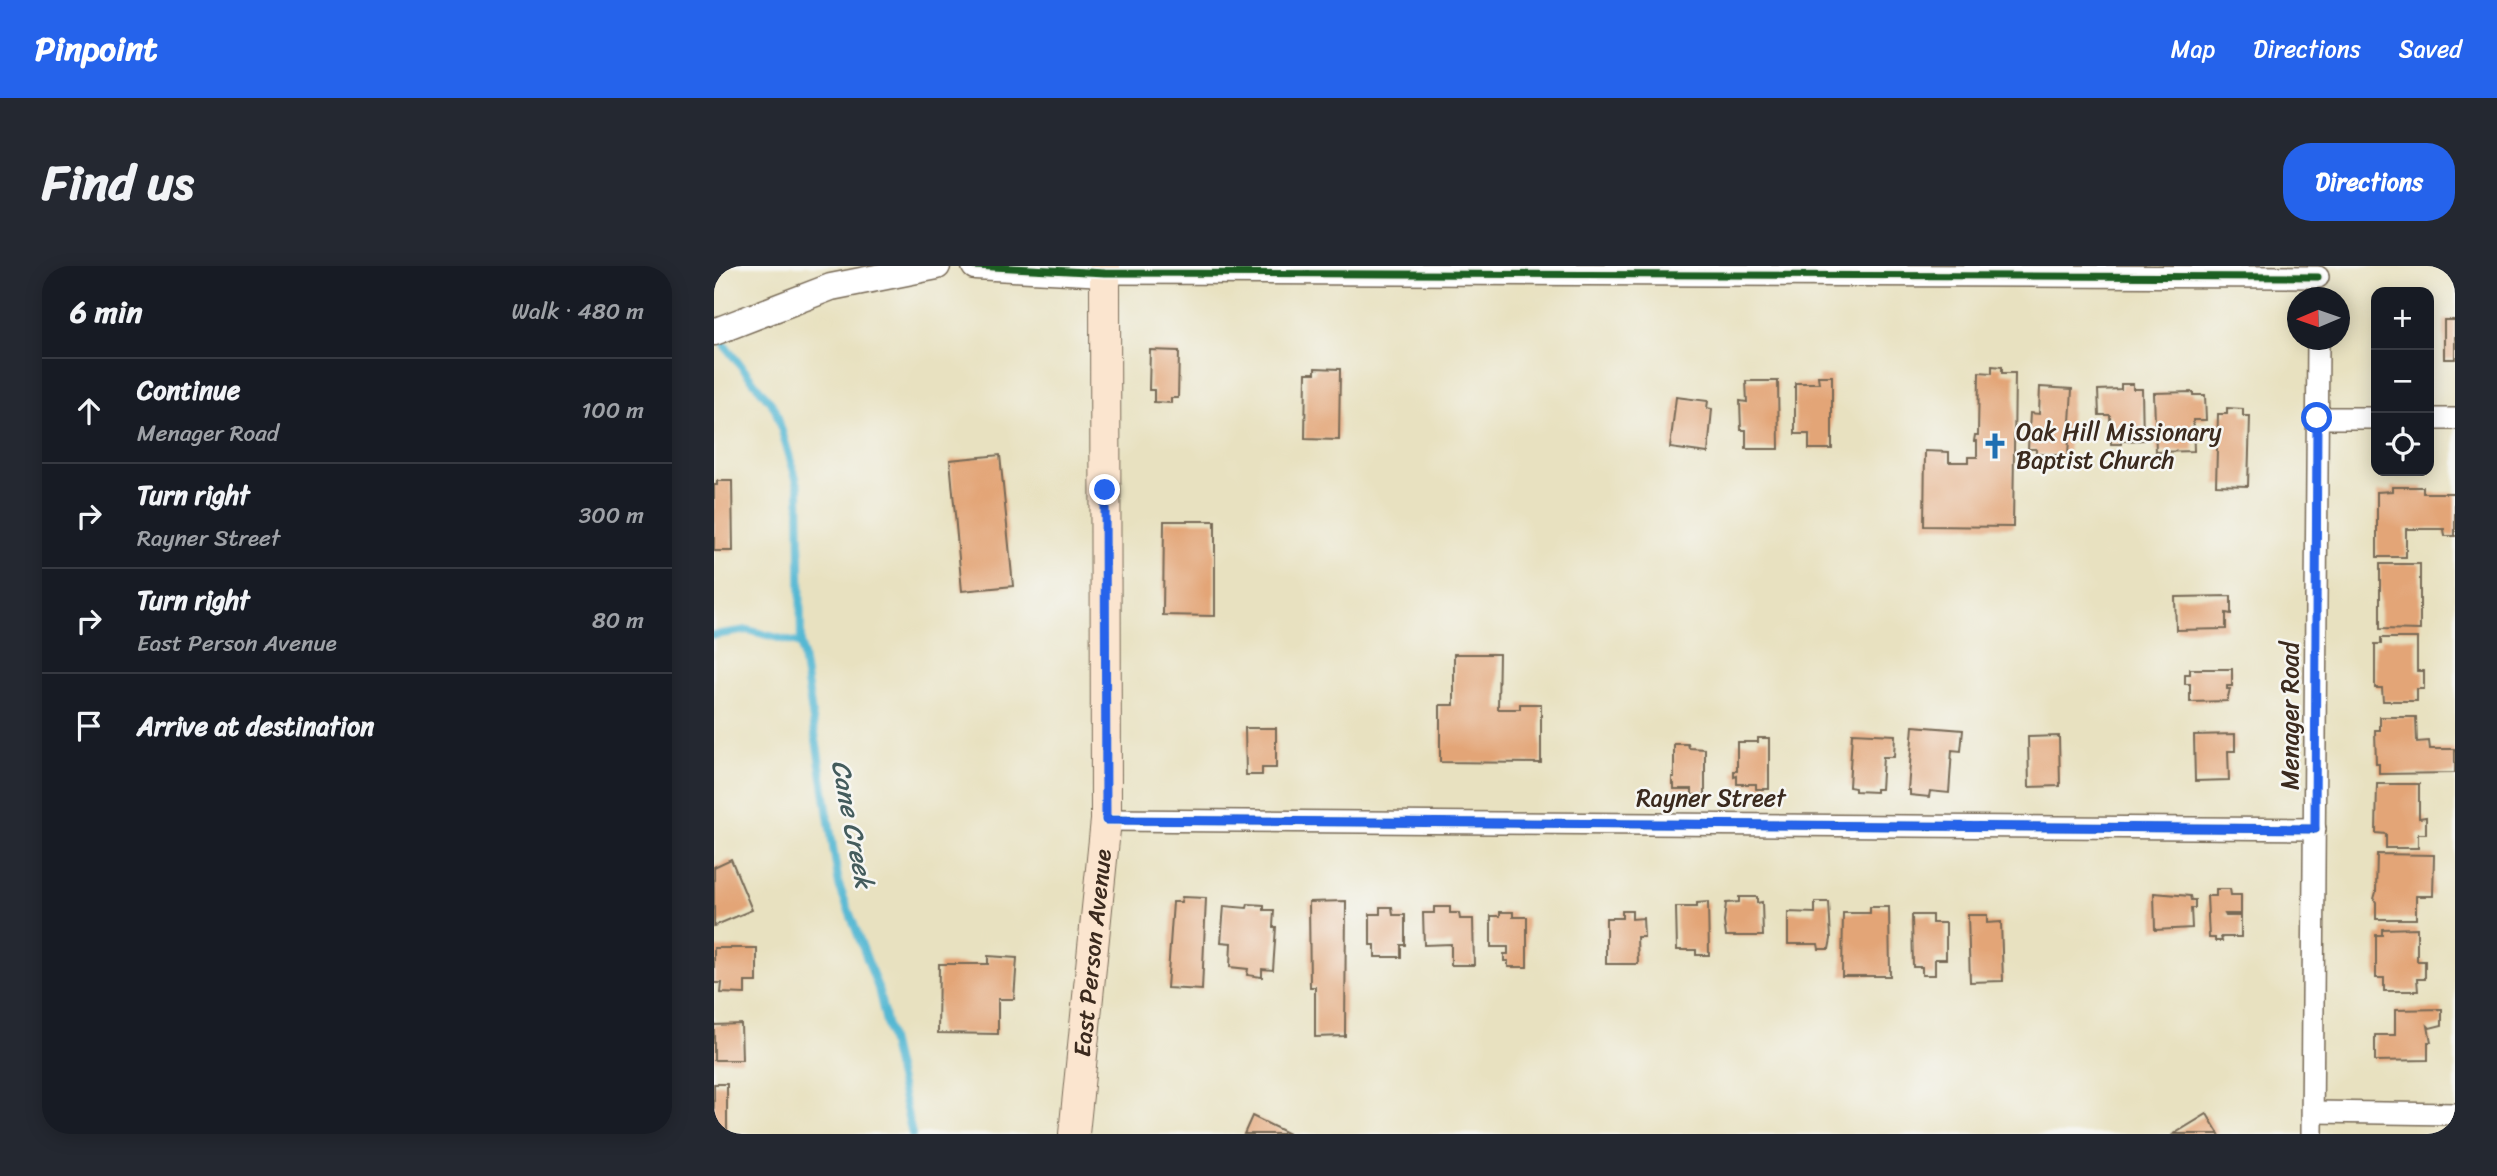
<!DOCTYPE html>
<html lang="en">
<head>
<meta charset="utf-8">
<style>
	:root { --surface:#171b24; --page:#242831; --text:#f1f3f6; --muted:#9ea1a6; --line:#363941; --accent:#2563eb }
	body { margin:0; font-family:Sriracha,sans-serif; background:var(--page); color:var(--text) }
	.controls { position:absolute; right:21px; top:21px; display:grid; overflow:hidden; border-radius:14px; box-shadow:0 4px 18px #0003 }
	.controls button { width:63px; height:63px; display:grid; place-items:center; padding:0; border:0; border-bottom:2px solid var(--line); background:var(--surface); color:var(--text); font:35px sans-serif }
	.compass { position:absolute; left:1573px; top:21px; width:63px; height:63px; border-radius:50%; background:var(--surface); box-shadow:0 4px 18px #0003; rotate:268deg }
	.stop { position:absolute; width:21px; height:21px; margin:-16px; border:5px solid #2563eb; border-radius:50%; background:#fff }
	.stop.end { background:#2563eb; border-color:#fff; box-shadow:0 2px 7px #0008 }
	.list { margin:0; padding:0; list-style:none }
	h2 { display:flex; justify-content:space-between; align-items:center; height:91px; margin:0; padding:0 28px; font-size:30px }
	h2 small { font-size:23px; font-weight:400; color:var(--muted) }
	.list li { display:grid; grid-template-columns:46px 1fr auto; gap:21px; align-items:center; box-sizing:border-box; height:105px; padding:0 28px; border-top:2px solid var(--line) }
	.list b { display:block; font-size:26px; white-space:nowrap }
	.list p { margin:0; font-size:23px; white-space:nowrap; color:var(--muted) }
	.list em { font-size:23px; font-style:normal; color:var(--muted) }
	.icon { flex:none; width:38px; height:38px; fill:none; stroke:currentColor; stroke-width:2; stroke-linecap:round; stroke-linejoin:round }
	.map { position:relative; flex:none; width:1741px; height:868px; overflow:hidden; border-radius:28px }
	header { display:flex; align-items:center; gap:42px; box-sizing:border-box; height:98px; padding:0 35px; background:var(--accent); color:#fff }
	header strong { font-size:33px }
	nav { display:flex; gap:38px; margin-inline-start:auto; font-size:24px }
	.intro { display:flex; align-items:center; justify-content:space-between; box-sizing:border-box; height:168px; padding:0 42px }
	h1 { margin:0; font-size:49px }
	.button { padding:18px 32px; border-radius:28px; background:var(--accent); color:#fff; font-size:24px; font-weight:700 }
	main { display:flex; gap:42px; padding:0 42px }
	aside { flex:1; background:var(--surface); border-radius:28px; box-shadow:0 4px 18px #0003 }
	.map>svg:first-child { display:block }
</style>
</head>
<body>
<header>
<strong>Pinpoint</strong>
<nav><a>Map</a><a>Directions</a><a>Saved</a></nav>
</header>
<div class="intro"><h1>Find us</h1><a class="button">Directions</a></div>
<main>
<aside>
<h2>6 min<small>Walk · 480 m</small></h2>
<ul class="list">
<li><svg class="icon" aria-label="ahead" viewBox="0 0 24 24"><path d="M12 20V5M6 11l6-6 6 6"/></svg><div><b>Continue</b><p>Menager Road</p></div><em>100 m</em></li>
<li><svg class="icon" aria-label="right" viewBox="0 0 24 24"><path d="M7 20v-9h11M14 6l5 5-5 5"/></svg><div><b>Turn right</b><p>Rayner Street</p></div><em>300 m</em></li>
<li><svg class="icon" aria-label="right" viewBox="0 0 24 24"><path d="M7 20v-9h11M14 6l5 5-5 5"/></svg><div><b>Turn right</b><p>East Person Avenue</p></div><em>80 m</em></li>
<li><svg class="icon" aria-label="arrive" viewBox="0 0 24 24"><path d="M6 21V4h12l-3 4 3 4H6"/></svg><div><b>Arrive at destination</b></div></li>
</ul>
</aside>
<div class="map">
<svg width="1741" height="868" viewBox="0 0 1741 868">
	<rect width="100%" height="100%" fill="#f6f6f2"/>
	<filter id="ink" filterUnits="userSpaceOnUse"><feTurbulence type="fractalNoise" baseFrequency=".0143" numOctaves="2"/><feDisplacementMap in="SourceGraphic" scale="14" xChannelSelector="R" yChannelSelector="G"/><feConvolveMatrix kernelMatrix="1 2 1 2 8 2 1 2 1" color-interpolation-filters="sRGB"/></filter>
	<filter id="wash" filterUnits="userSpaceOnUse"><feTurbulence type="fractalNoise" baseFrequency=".00686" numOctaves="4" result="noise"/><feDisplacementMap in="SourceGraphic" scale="28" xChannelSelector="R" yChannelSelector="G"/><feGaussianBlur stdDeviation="1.57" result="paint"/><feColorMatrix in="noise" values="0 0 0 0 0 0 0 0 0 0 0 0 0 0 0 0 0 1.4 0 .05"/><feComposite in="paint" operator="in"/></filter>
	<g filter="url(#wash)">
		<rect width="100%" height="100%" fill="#e8e1c0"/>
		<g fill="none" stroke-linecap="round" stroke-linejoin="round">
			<g stroke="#55b8d3" stroke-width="8">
				<polyline points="2,69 61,142 85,222 87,378"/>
				<polyline points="0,369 34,364 87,378 125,619 164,722 198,868"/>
			</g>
		</g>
		<g id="blocks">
			<g fill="#e3a577">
				<rect x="1730" y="54" width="11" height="39"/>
				<polygon points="436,84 465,85 464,132 457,132 457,137 440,136 440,124 435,124"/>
				<polygon points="1278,100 1288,101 1288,107 1301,107 1299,261 1210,260 1211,185 1235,186 1235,196 1254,196 1254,191 1263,191 1263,175 1260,175 1261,169 1264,169 1265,106 1278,107"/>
				<polygon points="601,102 626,103 625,174 591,173 592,107 601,107"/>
				<polygon points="1104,110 1118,110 1118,183 1095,183 1095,168 1081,168 1081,117 1105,117"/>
				<polygon points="1032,115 1064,115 1065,183 1032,183 1032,164 1027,164 1026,135 1033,136"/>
				<polygon points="1407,118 1419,118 1419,123 1428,123 1429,174 1407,175 1407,178 1397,178 1396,149 1385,149 1384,124 1407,123"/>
				<polygon points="1326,121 1358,123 1354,190 1322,188 1322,183 1314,183 1316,147 1325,148"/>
				<polygon points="1479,126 1479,129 1491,129 1492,154 1479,154 1480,185 1442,186 1440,127"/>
				<polygon points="962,131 994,135 993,142 998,143 994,187 956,182"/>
				<polygon points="1513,142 1529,143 1529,150 1536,150 1534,220 1502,219 1504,148 1513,148"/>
				<polygon points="286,189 299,320 248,325 236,194"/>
				<polygon points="3,215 18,215 19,285 0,285 0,219 3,219"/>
				<polygon points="1678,221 1709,221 1709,227 1741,227 1741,270 1731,270 1730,263 1692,263 1692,291 1663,291 1663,226 1678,225"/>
				<polygon points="450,255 501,255 501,350 449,349"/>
				<polygon points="1666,298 1706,298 1706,364 1666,363"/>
				<polygon points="1517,330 1517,348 1512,347 1512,363 1462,364 1461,331"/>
				<polygon points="1667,372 1703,372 1703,405 1710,405 1710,423 1703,423 1703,435 1669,435 1668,422 1661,422 1661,378 1667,378"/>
				<polygon points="740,388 785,388 784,443 806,443 806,438 827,438 827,497 726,496 726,439 740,439"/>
				<polygon points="1476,403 1518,403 1518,420 1513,420 1513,423 1516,423 1513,435 1476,436 1476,418 1471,418 1471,408 1476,408"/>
				<polygon points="1666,451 1702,451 1703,476 1715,475 1716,483 1741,483 1741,507 1665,508 1665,498 1662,498 1661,464 1666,464"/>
				<polygon points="1199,460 1249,464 1247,485 1238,484 1235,527 1216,525 1215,531 1196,529 1196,524 1194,524"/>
				<polygon points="531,462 562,462 562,502 548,502 548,509 532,509"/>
				<polygon points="1138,467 1181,469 1180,491 1169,491 1167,523 1162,523 1162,526 1141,525 1141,522 1135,521"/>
				<polygon points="1521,468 1521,485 1514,485 1515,514 1481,515 1480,469"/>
				<polygon points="1345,470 1346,520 1315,521 1314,471"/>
				<polygon points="1044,472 1055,472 1055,523 1042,523 1042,518 1023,518 1023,510 1020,511 1020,505 1023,505 1023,476 1044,476"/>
				<polygon points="960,478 974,478 975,482 991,483 991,529 978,529 978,523 960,523 960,518 958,518 958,511 960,511"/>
				<polygon points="1663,518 1705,518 1705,552 1712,551 1712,568 1704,568 1704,582 1672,582 1672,568 1662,567"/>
				<polygon points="1663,588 1720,589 1719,630 1702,630 1702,653 1662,653 1662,636 1660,633 1662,626"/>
				<polygon points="17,593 38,644 0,660 0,601"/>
				<polygon points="1502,623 1516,623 1517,629 1527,629 1527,648 1511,648 1512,650 1527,650 1527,671 1507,671 1508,675 1501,675 1501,672 1495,672 1493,630 1502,630"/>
				<polygon points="1440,627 1476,630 1477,634 1481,634 1481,642 1477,642 1478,662 1441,664"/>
				<polygon points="468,631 492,632 488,724 453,722 459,636 467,636"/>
				<polygon points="1025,631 1043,631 1043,637 1048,636 1049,670 1012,670 1010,656 1012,637 1025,636"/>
				<polygon points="632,635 631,770 601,771 601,721 596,721 595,636"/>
				<polygon points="994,636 995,689 982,689 982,684 963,684 962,641 983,641 983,637"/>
				<polygon points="1101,636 1115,636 1117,673 1115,683 1105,683 1104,678 1074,678 1074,646 1101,647"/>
				<polygon points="534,638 550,639 550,644 560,644 559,661 562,661 559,704 548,703 548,711 533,709 534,703 516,701 517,677 507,676 510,640 533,642"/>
				<polygon points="666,641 678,641 679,649 691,649 691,679 687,679 687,691 661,691 661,679 656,679 656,648 666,648"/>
				<polygon points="720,641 736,641 736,647 745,647 746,653 759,653 760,699 737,699 737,678 710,679 709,647 720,647"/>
				<polygon points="1156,641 1175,641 1176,710 1128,710 1129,647 1156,647"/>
				<polygon points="908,645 918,645 918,653 929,652 930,671 923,671 924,698 892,698 892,652 908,652"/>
				<polygon points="786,646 799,646 799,651 813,651 813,701 794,701 794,695 790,695 790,688 794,688 794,681 777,681 777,650 786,650"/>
				<polygon points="1198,649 1218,649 1218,657 1232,657 1232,693 1221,693 1221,709 1208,709 1208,701 1199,701"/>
				<polygon points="1254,649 1273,649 1273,657 1287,656 1289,715 1256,716"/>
				<polygon points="1703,662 1703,695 1711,695 1711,713 1703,713 1704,725 1670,725 1670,712 1662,712 1662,669 1668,669 1668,663"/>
				<polygon points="0,682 43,682 43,716 31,716 31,728 7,727 8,717 0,717"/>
				<polygon points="274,690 303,692 300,733 284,733 284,768 224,767 225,698 274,698"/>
				<polygon points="1728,743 1728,759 1716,762 1714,760 1717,776 1714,776 1714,794 1661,795 1661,769 1681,769 1681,744"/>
				<polygon points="27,758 28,794 0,794 0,759"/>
				<rect x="0" y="818" width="13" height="46"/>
				<polygon points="1493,848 1505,868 1460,868"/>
				<polygon points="538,850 575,868 530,868"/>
			</g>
		</g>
	</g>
	<g filter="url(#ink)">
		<use href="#blocks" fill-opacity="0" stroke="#786a57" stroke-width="2"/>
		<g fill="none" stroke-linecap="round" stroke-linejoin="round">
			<g stroke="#786a57" stroke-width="24">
				<g id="minor">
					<polyline points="391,7 1604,11"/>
					<polyline points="1603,152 1662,152"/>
					<polyline points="1715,153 1741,153"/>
					<polyline points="392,554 1601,563"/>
					<polyline points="1599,846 1741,848"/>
					<polyline points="1598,868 1604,74"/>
				</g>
			</g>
			<g stroke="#786a57" stroke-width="29">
				<g id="tertiary">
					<polyline points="261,0 391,7"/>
					<polyline points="0,66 117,21 223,0"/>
				</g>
			</g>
			<g stroke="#786a57" stroke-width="32">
				<g id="secondary">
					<path id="s1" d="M360 868 392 554 391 0"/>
				</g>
			</g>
			<use href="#minor" stroke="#fff" stroke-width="21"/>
			<use href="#tertiary" stroke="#fff" stroke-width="26"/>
			<use href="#secondary" stroke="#fbe5cf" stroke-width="30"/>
			<g stroke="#f6f6f2" stroke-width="11">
				<g id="cycleway">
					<polyline points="261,0 391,7 1604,11"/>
					<polyline points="392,554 1601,563"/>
				</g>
			</g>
			<use href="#cycleway" stroke="#1b5e20" stroke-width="7"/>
		</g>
	</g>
	<g fill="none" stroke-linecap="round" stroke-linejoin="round" filter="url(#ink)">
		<polyline stroke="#2563eb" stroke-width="9" points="391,224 392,554 1601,563 1603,152"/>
	</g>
	<defs>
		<g id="church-bare" transform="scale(2.1)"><path d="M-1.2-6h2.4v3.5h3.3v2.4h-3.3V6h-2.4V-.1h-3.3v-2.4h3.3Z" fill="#1f6fb2" stroke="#f6f6f2" stroke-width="2.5" paint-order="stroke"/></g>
	</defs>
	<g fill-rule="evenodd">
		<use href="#church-bare" x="1281" y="180"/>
	</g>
	<g text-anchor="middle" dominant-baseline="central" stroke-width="5" stroke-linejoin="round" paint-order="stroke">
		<g font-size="24" fill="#3b2a1e" stroke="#f6f6f2" text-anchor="start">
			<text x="1302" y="166">Oak Hill Missionary<tspan x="1302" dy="28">Baptist Church</tspan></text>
		</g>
		<g font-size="24" fill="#3b2a1e" stroke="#f6f6f2">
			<text transform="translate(1576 450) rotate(-90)">Menager Road</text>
			<text x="997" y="532">Rayner Street</text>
			<text stroke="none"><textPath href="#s1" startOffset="182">East Person Avenue</textPath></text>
		</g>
		<g font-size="26" font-style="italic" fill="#445c5d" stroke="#f6f6f2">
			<text transform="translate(139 558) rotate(79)">Cane Creek</text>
		</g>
	</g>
</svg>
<div class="controls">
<button>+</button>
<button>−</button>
<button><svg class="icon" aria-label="locate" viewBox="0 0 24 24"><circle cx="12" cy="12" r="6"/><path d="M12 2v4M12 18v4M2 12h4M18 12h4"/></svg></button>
</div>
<svg class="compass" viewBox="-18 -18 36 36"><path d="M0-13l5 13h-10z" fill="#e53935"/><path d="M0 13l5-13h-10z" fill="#9ea1a6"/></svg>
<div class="stop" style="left:1603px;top:152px"></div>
<div class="stop end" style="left:391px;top:224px"></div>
</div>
</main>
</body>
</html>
